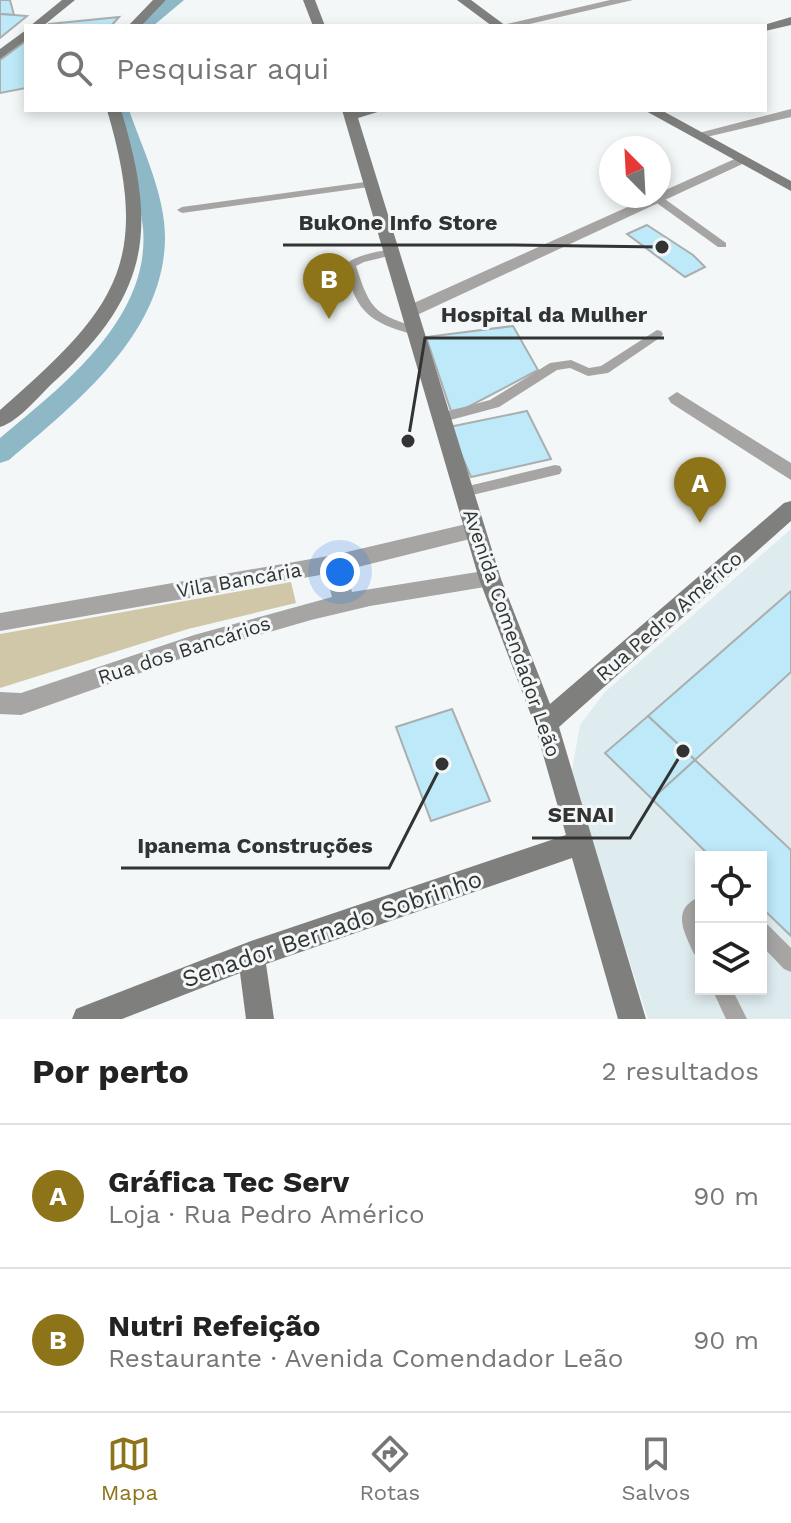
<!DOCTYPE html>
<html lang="pt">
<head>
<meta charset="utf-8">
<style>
	:root { --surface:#fff; --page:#f6f6f6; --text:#222; --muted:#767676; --line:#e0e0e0; --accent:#8d7418 }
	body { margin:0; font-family:"Work Sans",sans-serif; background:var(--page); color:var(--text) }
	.controls { position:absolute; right:24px; bottom:24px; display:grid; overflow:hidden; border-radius:0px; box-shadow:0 4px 12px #0003 }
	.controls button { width:72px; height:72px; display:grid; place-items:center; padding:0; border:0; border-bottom:2px solid var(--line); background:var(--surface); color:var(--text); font:40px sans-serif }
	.compass { position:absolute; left:599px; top:136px; width:72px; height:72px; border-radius:50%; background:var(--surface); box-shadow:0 4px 12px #0003; rotate:336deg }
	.you { position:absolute; left:340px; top:572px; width:28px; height:28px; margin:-20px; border:6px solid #fff; border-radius:50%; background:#1a73e8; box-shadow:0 0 0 12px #1a73e833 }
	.badge { display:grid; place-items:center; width:52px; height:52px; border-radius:50%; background:var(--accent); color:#fff; font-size:26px; font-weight:700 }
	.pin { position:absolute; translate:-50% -66px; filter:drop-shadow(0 2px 4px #0008) }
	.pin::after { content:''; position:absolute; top:42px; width:28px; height:24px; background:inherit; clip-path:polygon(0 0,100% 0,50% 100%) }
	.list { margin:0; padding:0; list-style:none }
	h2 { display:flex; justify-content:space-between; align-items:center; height:104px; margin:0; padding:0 32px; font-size:34px }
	h2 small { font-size:26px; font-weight:400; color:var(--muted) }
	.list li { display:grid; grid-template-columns:52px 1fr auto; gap:24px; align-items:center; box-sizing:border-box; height:144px; padding:0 32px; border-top:2px solid var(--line) }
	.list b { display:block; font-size:30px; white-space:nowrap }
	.list p { margin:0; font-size:26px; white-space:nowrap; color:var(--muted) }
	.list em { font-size:26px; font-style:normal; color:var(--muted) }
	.icon { flex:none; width:44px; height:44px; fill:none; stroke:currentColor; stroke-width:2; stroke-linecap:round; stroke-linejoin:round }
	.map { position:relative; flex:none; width:791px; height:1019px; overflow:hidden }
	.search { position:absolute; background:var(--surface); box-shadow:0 4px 12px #0003; left:24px; right:24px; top:24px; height:88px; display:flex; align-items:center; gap:20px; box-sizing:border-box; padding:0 28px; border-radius:0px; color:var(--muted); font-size:30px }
	.sheet { height:392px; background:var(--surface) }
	nav { display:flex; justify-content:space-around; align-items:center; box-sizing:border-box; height:112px; border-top:2px solid var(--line); background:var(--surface); font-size:22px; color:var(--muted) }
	nav a { display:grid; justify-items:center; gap:4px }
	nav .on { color:var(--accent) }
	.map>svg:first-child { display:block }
</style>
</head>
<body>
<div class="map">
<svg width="791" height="1019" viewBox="0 0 791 1019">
	<rect width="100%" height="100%" fill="#f3f7f8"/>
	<path fill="#deebef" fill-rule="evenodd" d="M791 529V1019H648L571 776 580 725 605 692ZM701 857H761V989H701Z"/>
	<polygon fill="#d0c7a9" points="291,582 296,603 188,629 0,688 0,634"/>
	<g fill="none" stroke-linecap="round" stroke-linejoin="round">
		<g fill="#8eb8c6" fill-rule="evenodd">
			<polygon points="166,0 184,0 153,26 135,26"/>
			<path d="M111 110H129C143 150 166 197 165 240 163 335 75 404 9 460L0 463V438C61 387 151 319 143 228 139 188 123 148 111 110Z"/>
		</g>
	</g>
	<g fill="#bde9f8" stroke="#aaaeaf" stroke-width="2">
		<polygon points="0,0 10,0 14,15 0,14"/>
		<polygon points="0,14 14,15 27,16 0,38"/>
		<polygon points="119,17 111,26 46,26 49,24"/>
		<polygon points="26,41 26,88 0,93 0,60"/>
		<polygon points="647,225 693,255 705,267 685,277 627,234"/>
		<polygon points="513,326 538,370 466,408 451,411 426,337"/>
		<polygon points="527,411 551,459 471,477 449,427"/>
		<polygon points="791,591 791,672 695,760 648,716"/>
		<polygon points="452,709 490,801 431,821 396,727"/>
		<polygon points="648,716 695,760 652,799 605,753"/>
		<polygon points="695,760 791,850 791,936 761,907 761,857 711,857 652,799"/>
	</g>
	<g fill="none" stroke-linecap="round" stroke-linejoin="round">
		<g fill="#a6a5a4" fill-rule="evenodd">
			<polygon points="372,181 376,182 376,186 182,213 177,210 182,207"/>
			<polygon points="654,197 662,197 726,243 726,247 718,247 654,201"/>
			<path d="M393 249 397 250V254L364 262 356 266C371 313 376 314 422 329V335C414 336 406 332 398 330 360 317 355 301 344 265 358 254 376 252 393 249Z"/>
			<polygon points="657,330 661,331 663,334 661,337 608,373 588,376 570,368 557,370 499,407 443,422 437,417 438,414 490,400 550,363 571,360 589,368 601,366"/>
			<polygon points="555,465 560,466 562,470 560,474 464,497 459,496 457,492 459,488 464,487"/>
			<path d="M701 896V957L694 954C684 931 670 909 701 896Z"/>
			<polygon points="761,923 768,925 791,948 791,972 784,969 761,945"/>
			<polygon points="712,989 732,989 747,1019 726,1019"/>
		</g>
		<g fill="#a6a5a4" fill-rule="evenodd">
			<polygon points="610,0 633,0 521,26 498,26"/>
			<polygon points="791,109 791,117 698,139 691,135"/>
			<polygon points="739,157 751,160 417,315 411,317 403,311 405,307 652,196 659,196 659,193"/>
			<polygon points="677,392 791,463 791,480 671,403 668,398"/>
			<polygon points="475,522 482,524 485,530 482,536 346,570 352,592 490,570 497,573 501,579 497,585 370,606 311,620 194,654 21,715 0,714 0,692 21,693 194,635 332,597 326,574 0,631 0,613 334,555"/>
		</g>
		<g fill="#7f7f7d" fill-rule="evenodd">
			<polygon points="62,0 75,0 43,26 30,26"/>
			<polygon points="153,0 166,0 141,26 128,26"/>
			<polygon points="303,0 315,0 325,26 313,26"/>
			<polygon points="457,0 471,0 506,26 492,26"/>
			<polygon points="791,17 791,25 765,31 765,26 760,26"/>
			<polygon points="26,30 26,40 0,59 0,49"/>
			<path d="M107 110H121C157 229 151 292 56 380 40 394 20 421 0 427V410C115 309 153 265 107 110Z"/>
			<polygon points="342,110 384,110 358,118 501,579 550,704 784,503 791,501 791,521 559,727 646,1019 618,1019 572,858 266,964 274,1019 246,1019 240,973 122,1019 72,1019 76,1009 251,941 566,835 534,723 479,579"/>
			<polygon points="644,110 661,110 791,181 791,191"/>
		</g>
	</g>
	<g text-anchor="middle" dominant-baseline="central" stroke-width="6" stroke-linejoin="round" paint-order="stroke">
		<g font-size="20" fill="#323434" stroke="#f3f7f8">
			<text transform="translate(239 580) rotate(-10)">Vila Bancária</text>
			<text transform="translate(669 616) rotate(-41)">Rua Pedro Américo</text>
			<text transform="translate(512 633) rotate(71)">Avenida Comendador Leão</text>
			<text transform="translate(184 650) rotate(-18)">Rua dos Bancários</text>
		</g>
		<g font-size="24" fill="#323434" stroke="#f3f7f8">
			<text transform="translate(332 929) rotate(-19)">Senador Bernado Sobrinho</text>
		</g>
	</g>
	<path fill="none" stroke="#323434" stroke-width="3" d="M662 247L514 245H283M408 441L425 338H664M683 751L630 838H532M442 764L389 868H121"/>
	<g fill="#323434" stroke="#f3f7f8" stroke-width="3">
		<circle cx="662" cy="247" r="8"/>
		<circle cx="408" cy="441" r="8"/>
		<circle cx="683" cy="751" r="8"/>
		<circle cx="442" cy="764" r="8"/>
	</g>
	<g font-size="22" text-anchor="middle" font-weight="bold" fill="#323434" stroke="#f3f7f8" stroke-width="6" stroke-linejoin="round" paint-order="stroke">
		<text x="398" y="230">BukOne Info Store</text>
		<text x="544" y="322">Hospital da Mulher</text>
		<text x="581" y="822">SENAI</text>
		<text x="255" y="853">Ipanema Construções</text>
	</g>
</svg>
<div class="controls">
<button><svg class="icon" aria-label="locate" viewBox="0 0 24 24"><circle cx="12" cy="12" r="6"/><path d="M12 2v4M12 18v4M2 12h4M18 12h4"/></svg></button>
<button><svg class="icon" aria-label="layers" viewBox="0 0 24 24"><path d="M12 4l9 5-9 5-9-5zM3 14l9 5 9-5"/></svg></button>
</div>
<svg class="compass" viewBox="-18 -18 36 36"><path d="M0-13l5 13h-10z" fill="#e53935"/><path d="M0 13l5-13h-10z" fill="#767676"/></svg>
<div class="you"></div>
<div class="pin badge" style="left:700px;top:523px">A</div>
<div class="pin badge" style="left:329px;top:319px">B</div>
<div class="search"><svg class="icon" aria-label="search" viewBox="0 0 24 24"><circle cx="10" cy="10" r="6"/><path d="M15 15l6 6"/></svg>Pesquisar aqui</div>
</div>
<section class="sheet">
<h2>Por perto<small>2 resultados</small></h2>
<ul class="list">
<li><span class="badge">A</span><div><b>Gráfica Tec Serv</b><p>Loja · Rua Pedro Américo</p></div><em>90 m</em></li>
<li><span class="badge">B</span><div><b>Nutri Refeição</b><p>Restaurante · Avenida Comendador Leão</p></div><em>90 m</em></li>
</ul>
</section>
<nav>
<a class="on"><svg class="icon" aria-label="map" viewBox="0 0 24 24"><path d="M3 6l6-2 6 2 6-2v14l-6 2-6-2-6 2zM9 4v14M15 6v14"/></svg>Mapa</a>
<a><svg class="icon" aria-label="directions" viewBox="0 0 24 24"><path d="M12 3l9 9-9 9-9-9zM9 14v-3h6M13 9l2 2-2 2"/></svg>Rotas</a>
<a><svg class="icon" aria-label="saved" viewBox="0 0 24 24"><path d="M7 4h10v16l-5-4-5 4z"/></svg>Salvos</a>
</nav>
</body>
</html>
